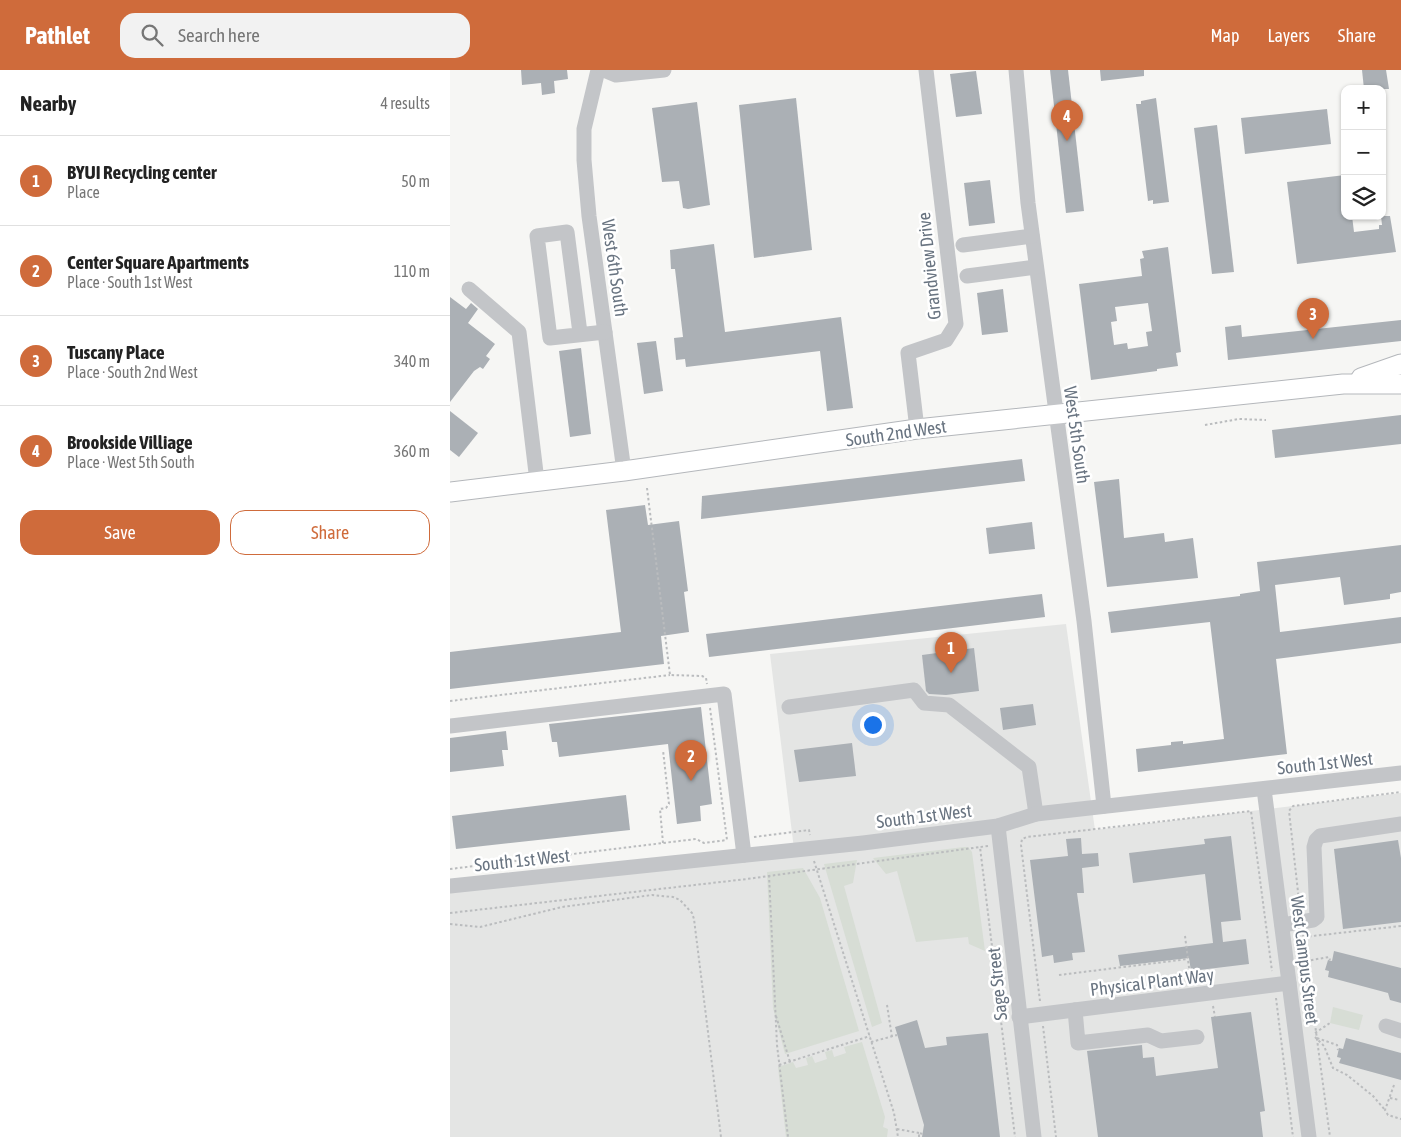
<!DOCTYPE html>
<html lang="en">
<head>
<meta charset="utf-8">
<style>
	:root { --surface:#fff; --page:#f2f2f2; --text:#222; --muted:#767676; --line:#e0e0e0; --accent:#cf6b3b }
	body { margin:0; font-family:"Asap Condensed",sans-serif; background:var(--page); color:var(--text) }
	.controls { position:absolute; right:15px; top:15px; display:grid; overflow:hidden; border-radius:10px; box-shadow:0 1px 4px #0004 }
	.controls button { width:45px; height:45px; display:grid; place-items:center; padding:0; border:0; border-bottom:1px solid var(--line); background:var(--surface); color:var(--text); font:25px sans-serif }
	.you { position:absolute; left:422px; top:654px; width:18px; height:18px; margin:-12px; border:4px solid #fff; border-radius:50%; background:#1a73e8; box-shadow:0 0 0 8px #1a73e833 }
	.badge { display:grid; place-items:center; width:32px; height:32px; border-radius:50%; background:var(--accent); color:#fff; font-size:16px; font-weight:700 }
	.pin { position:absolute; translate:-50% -41px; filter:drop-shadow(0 1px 2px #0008) }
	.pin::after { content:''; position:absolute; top:26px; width:18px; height:15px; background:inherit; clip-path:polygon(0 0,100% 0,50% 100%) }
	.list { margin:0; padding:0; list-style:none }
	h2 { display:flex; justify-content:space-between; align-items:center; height:65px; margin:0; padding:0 20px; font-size:21px }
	h2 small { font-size:16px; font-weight:400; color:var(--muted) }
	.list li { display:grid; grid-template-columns:32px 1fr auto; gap:15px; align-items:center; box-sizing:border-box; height:90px; padding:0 20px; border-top:1px solid var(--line) }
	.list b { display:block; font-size:19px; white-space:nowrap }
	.list p { margin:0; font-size:16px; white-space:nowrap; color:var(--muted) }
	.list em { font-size:16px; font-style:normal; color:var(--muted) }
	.actions { display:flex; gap:10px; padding:15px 20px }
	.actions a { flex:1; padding:11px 0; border:1px solid var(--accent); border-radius:15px; text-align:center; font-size:18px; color:var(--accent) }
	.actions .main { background:var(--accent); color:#fff }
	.icon { flex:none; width:28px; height:28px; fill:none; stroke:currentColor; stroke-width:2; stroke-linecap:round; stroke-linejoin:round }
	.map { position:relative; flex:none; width:951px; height:1067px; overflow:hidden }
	header { display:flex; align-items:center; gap:30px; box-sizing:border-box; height:70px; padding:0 25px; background:var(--accent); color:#fff }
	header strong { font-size:24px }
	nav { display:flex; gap:28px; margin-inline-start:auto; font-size:18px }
	.search { width:350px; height:45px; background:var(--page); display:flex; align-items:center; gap:12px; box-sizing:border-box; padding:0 18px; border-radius:15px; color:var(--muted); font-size:19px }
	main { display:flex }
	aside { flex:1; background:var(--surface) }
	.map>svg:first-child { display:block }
</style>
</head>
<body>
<header>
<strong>Pathlet</strong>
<div class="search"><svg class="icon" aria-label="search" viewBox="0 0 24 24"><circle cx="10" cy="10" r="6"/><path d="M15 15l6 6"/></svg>Search here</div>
<nav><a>Map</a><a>Layers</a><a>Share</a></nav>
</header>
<main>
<aside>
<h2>Nearby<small>4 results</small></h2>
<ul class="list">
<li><span class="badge">1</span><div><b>BYUI Recycling center</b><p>Place</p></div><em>50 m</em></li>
<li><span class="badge">2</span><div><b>Center Square Apartments</b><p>Place · South 1st West</p></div><em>110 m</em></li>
<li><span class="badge">3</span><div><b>Tuscany Place</b><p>Place · South 2nd West</p></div><em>340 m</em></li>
<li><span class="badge">4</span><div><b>Brookside Villiage</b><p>Place · West 5th South</p></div><em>360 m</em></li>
</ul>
<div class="actions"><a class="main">Save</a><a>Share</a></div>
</aside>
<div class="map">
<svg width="951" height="1067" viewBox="0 0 951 1067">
	<rect width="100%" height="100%" fill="#f6f6f4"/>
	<polygon fill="#e4e5e4" points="616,554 645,760 951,723 951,1067 0,1067 0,815 344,779 320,584"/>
	<g fill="#d7ddd5">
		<polygon points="514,777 518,777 522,782 535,881 519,874 518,867 466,872 447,801 436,804 423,788"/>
		<polygon points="407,790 403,813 394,816 432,953 422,957 374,794"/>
		<polygon points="353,798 370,828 409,961 335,984 323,938 317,802"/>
		<polygon points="883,937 913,945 909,960 880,953"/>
		<polygon points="412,972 435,1047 433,1057 438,1059 437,1067 336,1067 328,997 343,992 346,998 358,995 356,988 362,986 365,993 377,989 375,982 382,980 384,987 396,983 394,977"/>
	</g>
	<g fill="#abb0b5" fill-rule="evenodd">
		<polygon points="71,0 117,0 118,9 104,11 105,23 92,25 91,13 72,15"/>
		<polygon points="600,0 618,0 634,141 616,143"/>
		<polygon points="650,0 694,0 694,6 651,11"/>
		<polygon points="912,0 936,0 939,19 914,19"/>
		<polygon points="526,1 532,44 506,47 500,4"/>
		<polygon points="346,28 362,180 304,188 289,35"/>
		<polygon points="706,28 719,132 703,134 703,130 698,131 686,34 691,34 691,31"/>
		<polygon points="247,32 260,135 238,139 233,138 229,111 212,112 202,38"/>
		<polygon points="877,39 881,74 795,84 791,48"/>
		<polygon points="767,55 784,202 762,204 744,58"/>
		<polygon points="895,105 895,146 902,146 904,162 929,159 929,155 932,155 931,146 940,146 946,182 847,194 837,112"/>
		<polygon points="540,110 545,153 519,156 514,113"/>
		<polygon points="264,174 275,262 391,247 403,338 377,341 370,281 236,297 235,289 226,290 224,268 233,267 225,199 221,199 220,180"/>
		<path d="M718 177 731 282 726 283 728 296 707 299V301L641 310 629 214 692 206 690 189 694 188 692 181ZM698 233 702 261 696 262 698 276 678 279 677 273 664 275 661 252 667 251 665 237Z"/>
		<polygon points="553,219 558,262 532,265 527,223"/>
		<polygon points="0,227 16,239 21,233 28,239 18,253 45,274 36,286 40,289 33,299 30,297 24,301 0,332"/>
		<polygon points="951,250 951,271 778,290 775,257 791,255 792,267"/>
		<polygon points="206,271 213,321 194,324 187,273"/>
		<polygon points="131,278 141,364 120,367 109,281"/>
		<polygon points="0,341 28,363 9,387 0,380"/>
		<polygon points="951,345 951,374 825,388 822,360"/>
		<polygon points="572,389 575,411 251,449 252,426"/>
		<polygon points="669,409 674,468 714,463 715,472 743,468 748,508 657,517 644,412"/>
		<polygon points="195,435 198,455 229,451 238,521 234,522 239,562 211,566 214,594 0,619 0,582 171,562 156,440"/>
		<polygon points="582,452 585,479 539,484 536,458"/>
		<polygon points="951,475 951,522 940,524 940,529 894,535 890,507 825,515 830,562 951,547 951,573 826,589 837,684 688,702 686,679 721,675 721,672 733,671 733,674 774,669 760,552 661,563 658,542 790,526 790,524 810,521 807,492"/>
		<polygon points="592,524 595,547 259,587 256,564"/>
		<polygon points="524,578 529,621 496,625 479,624 476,621 472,585"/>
		<polygon points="583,634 586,655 553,660 550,638"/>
		<polygon points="251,637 262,734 250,736 251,751 227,754 218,674 109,687 107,672 102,672 99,654"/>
		<polygon points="56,661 58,680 52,680 54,696 0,702 0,668"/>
		<polygon points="402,673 406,706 349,712 344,680"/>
		<polygon points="176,725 180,760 6,779 2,746"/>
		<polygon points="781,766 791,850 771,852 773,872 796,869 799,894 741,901 739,888 670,896 668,885 763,873 755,804 683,813 679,783 755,774 754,769"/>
		<polygon points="631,768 632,784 648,783 649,796 632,798 634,823 627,823 635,882 622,883 623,890 604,893 603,885 592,887 580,790 618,786 616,769"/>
		<polygon points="948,770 951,788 951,852 893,859 884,779"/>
		<polygon points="884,881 951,898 951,933 940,930 938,923 878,907 879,901 875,900 878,890 882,891"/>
		<polygon points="801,942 815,1041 810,1042 813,1067 648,1067 637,981 692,975 693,988 704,987 706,1006 768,998 761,947"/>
		<polygon points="467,950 475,978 497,975 496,967 538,963 550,1067 472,1067 474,1055 445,957"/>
		<polygon points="896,968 951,983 951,1010 889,993 891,988 887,987 889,978 893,979"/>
	</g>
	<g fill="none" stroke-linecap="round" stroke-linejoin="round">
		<g stroke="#b4b7bb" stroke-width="21">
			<g id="major">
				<polyline points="911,308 951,294"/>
				<polyline points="0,422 174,401 467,359 893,314 951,314"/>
			</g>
		</g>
		<g stroke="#babcbe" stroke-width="2" stroke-dasharray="2.5 2.5" stroke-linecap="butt">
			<polyline points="755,355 789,349 816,350"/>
			<polyline points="197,418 220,605 252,606 256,608 257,614"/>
			<polyline points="0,631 220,605"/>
			<polyline points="260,638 277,770"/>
			<polyline points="304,767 359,760 360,765"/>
			<polyline points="213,773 210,739 216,738 219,734 213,680"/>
			<polyline points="538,776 530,777 565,1067"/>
			<polyline points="364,791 444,1043 448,1067"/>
			<polyline points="0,799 246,769 254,773 277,770"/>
			<polyline points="319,805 327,975 338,1067"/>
			<polyline points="850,840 839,741 843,736 951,722"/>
			<polyline points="0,843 297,809 530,777"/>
			<polyline points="0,854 30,857 112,837 202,825 223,827 230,830 242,843 244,849 271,1067"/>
			<polyline points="853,864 880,1067"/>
			<polyline points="735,866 741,913"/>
			<polyline points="854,867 951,856"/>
			<polyline points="856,891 879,887 880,890"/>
			<polyline points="609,905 738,889"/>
			<polyline points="826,928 843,1067"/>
			<polyline points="590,931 571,775 572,769 577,767 801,741 822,901"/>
			<polyline points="437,935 442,967"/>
			<polyline points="763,936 765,947"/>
			<polyline points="326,946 340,992"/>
			<polyline points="593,956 606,1067"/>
			<polyline points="865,963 880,953"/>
			<polyline points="865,967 874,976 883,998 897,1005 923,1026 935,1040"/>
			<polyline points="867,968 887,975 888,980"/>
			<polyline points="421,972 447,965"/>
			<polyline points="329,995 420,966"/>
			<polyline points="944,1015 935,1040 938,1045 951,1049"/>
			<polyline points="940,1028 949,1030"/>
			<polyline points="447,1059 469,1063"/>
			<polyline points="469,1067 469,1063 473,1064"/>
		</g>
		<g stroke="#c3c5c8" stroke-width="15">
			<polyline points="148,0 134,59 134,90 139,146 174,401"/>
			<polyline points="154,0 166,5 214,0"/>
			<polyline points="566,0 578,133 634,551 654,736"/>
			<polyline points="513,175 582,166"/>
			<polyline points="517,206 586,197"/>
			<polyline points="19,219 69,262 87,411"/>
			<polyline points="130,263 117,162 87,166 100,268 155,262"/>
			<polyline points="467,359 458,283 496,270 506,254 476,0"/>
			<polyline points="339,637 464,620 474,633 499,635 579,697 586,744"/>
			<polyline points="0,656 274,624 294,785"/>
			<polyline points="814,719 859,1067"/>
			<polyline points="548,756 584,1067"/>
			<polyline points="0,816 413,773 548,756 586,744 951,703"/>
			<polyline points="832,855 863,850 867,847 864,777 866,770 870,766 951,754"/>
			<polyline points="625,940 628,973 698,965 711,971 747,967"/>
			<polyline points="569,947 839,913"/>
			<polyline points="936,956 951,961"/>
		</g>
		<use href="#major" stroke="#fff" stroke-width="19"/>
	</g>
	<g text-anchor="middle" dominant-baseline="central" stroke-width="5" stroke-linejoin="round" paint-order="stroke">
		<g font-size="18" fill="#697481" stroke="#fff">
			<text transform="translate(479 196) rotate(-96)">Grandview Drive</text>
			<text transform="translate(165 198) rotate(82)">West 6th South</text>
			<text transform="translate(446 363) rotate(-8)">South 2nd West</text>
			<text transform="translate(627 365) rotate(82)">West 5th South</text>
			<text transform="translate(875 693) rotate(-6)">South 1st West</text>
			<text transform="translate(474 746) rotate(-7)">South 1st West</text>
			<text transform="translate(72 790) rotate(-6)">South 1st West</text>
			<text transform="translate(855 890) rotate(83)">West Campus Street</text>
			<text transform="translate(702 912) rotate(-7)">Physical Plant Way</text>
			<text transform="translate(547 914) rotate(-96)">Sage Street</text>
		</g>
	</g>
</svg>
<div class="controls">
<button>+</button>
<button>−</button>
<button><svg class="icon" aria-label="layers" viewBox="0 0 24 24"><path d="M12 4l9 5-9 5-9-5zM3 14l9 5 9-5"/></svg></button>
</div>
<div class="you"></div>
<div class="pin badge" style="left:501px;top:603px">1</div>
<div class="pin badge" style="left:241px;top:711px">2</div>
<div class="pin badge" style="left:863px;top:269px">3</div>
<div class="pin badge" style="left:617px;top:71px">4</div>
</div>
</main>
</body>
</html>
